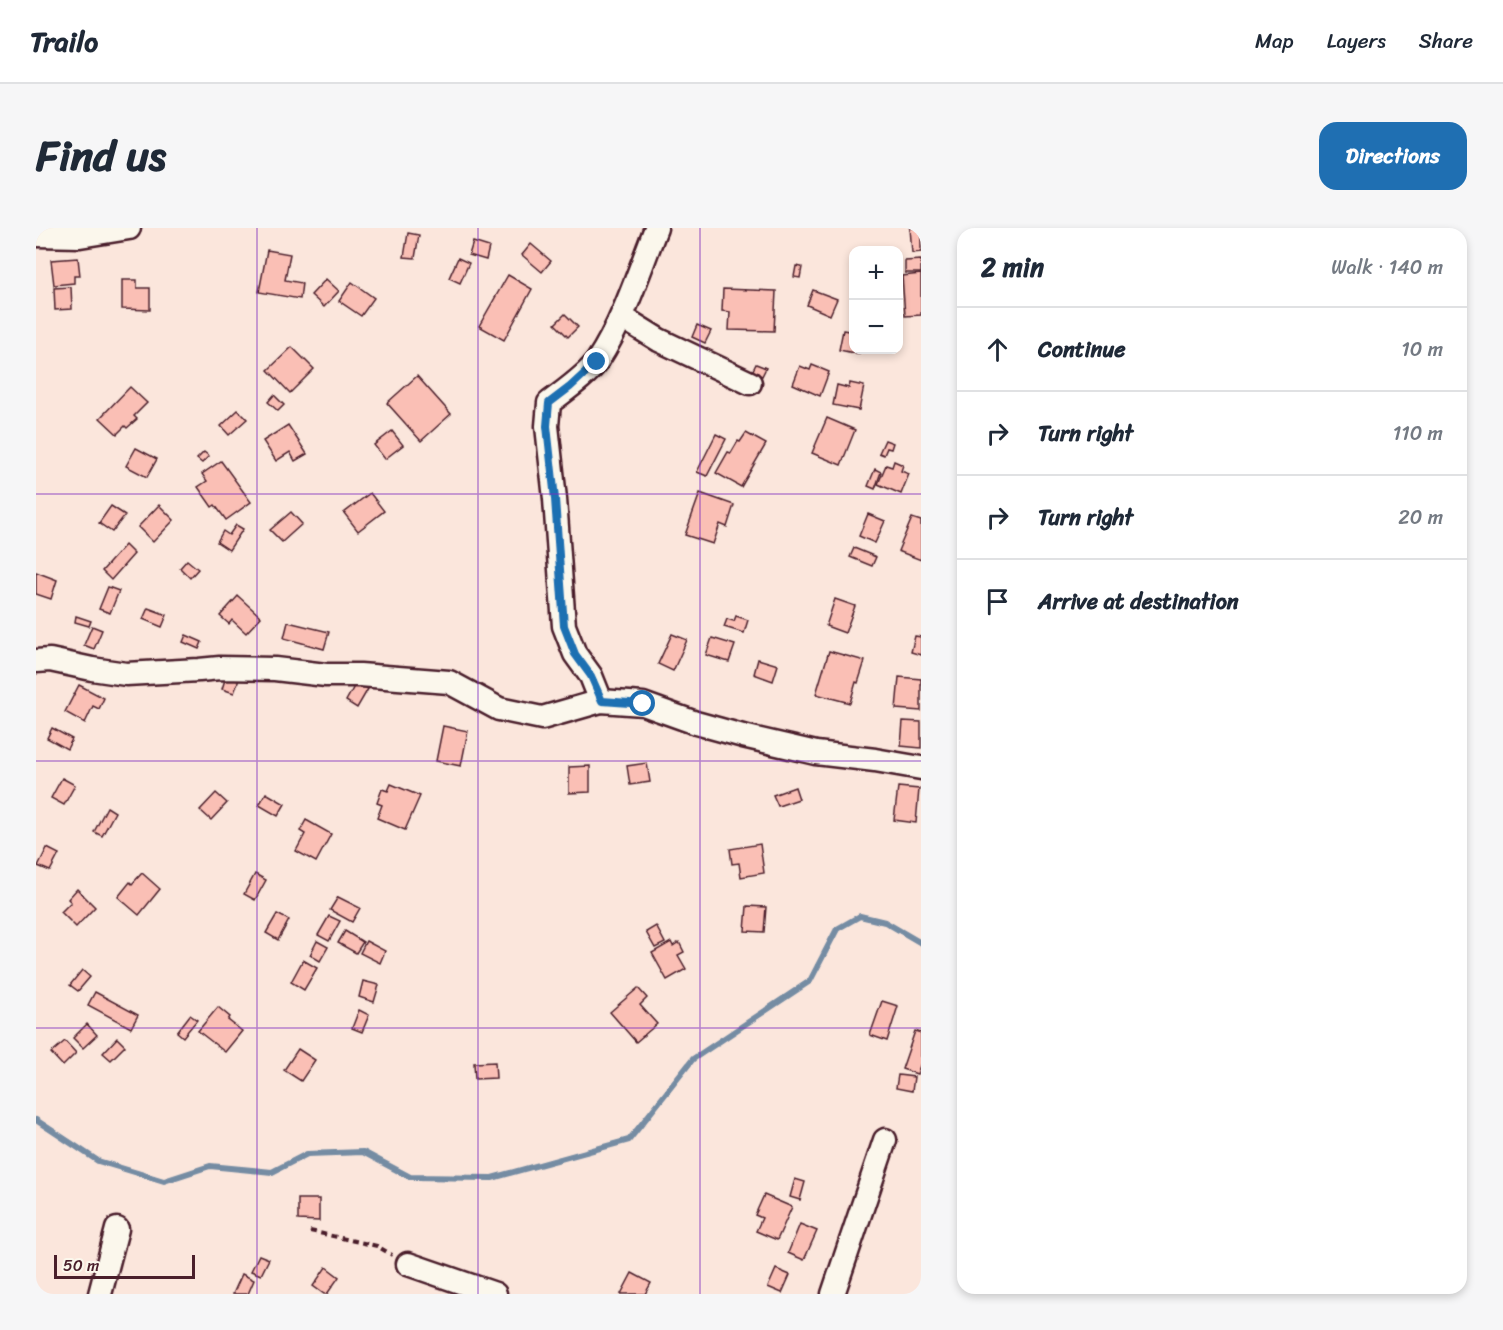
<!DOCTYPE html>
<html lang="en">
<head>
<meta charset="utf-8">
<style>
	:root { --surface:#fff; --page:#f6f6f7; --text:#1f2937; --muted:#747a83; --line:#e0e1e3; --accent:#1f6fb2 }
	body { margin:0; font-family:Sriracha,sans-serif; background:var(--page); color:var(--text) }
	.controls { position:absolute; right:18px; top:18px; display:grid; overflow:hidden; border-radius:12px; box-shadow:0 3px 9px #0003 }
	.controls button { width:54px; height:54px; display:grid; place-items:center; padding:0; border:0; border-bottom:2px solid var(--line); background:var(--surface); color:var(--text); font:30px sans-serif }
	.scale { position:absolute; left:18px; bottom:15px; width:141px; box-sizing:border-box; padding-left:6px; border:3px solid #4a1f2b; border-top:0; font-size:16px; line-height:21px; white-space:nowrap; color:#4a1f2b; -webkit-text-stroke:4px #fbf7ec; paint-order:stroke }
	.stop { position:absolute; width:18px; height:18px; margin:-14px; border:4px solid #1f6fb2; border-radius:50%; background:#fff }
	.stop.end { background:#1f6fb2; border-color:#fff; box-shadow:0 2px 6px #0008 }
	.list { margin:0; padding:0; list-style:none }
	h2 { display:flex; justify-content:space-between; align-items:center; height:78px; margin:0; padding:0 24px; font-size:26px }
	h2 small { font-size:20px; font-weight:400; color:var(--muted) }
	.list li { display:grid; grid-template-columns:39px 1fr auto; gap:18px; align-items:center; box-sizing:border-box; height:84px; padding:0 24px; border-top:2px solid var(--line) }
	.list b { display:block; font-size:22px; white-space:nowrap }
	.list em { font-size:20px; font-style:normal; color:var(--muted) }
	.icon { flex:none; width:33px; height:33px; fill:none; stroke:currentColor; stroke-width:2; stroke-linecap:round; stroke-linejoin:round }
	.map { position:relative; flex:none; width:885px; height:1066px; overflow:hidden; border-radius:18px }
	header { display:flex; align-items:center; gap:36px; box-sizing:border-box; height:84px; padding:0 30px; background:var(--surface); border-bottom:2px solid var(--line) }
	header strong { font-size:28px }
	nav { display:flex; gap:33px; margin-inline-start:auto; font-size:21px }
	.intro { display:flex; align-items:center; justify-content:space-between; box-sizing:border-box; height:144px; padding:0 36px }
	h1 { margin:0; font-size:42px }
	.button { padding:15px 27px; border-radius:18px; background:var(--accent); color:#fff; font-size:21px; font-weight:700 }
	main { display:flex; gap:36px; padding:0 36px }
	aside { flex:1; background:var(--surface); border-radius:18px; box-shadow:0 3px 9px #0003 }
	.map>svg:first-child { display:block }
</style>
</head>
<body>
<header>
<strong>Trailo</strong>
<nav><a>Map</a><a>Layers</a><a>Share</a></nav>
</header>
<div class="intro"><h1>Find us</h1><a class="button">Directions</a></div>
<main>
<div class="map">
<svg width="885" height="1066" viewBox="0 0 885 1066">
	<rect width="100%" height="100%" fill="#fbe6dc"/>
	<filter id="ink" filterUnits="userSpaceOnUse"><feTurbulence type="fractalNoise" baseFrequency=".0167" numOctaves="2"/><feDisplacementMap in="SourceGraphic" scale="12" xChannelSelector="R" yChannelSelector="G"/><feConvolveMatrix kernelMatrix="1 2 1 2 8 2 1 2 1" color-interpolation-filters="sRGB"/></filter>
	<g filter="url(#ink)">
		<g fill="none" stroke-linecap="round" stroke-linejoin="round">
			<polyline stroke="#758ca3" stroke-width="6" points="0,892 62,933 128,953 174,938 236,944 271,926 327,924 374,949 456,950 593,912 657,831 774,753 801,701 824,688 849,694 885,715"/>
		</g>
		<g fill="#fabfb5" stroke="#4a1f2b" stroke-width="1.5">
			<polygon points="874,0 885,0 885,24 876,25"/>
			<polygon points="372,5 383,7 379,30 368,29"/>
			<polygon points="437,14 453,19 450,32 433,27"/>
			<polygon points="495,16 515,33 506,44 486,27"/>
			<polygon points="231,22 254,26 249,52 266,55 264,71 223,64"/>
			<polygon points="42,30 44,48 38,48 38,55 18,57 15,32"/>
			<polygon points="422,30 433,35 424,55 413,50"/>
			<polygon points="885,32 885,45 869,45 869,33"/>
			<polygon points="760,38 766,39 764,50 758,49"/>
			<polygon points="885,46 885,87 869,88 866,48"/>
			<polygon points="472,47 496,61 468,112 443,98"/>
			<polygon points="290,51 303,63 288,79 275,67"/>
			<polygon points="86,52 101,52 101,60 114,60 114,82 86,81"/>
			<polygon points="316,54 338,70 325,88 303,73"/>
			<polygon points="35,59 36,81 19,82 18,60"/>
			<polygon points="687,61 740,63 738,103 693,102 694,84 686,83"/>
			<polygon points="777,62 801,71 794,87 771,77"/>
			<polygon points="529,86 542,99 532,109 519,96"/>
			<polygon points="661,97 675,103 669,115 656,109"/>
			<polygon points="807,102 818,104 818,122 824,122 823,126 803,122"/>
			<polygon points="256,119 278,141 254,165 232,142"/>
			<polygon points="720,136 730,140 726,148 716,144"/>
			<polygon points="776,137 793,144 784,168 757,156 764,138 774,142"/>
			<polygon points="381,148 415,186 385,213 351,175"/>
			<polygon points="814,155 828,158 823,182 797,177 801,157 813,160"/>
			<polygon points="94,159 111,175 98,188 101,191 91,200 89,198 81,206 64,190"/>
			<polygon points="238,167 248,177 242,183 232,174"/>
			<polygon points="202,182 211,191 193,207 185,198"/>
			<polygon points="791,190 819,202 805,237 776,225"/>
			<polygon points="252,197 271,226 259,233 254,224 240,233 227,213"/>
			<polygon points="356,203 367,217 349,231 338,217"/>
			<polygon points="710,205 730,216 705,259 680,245 692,224 695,225 702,213 704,214"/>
			<polygon points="680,206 690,211 671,248 661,244"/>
			<polygon points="849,212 857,215 855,221 851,220 848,227 843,225"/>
			<polygon points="100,220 121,231 111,249 90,238"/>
			<polygon points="168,224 173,228 166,235 161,231"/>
			<polygon points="185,233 215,274 190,292 179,277 176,279 162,259 171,253 166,246"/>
			<polygon points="858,233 867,237 865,243 873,246 865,266 842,256 850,237 856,239"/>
			<polygon points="839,241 845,244 839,261 832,258"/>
			<polygon points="334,265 348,283 322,303 308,285"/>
			<polygon points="664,265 698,277 691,299 684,296 677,316 649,307"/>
			<polygon points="123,277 138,292 117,314 102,299"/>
			<polygon points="75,278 89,287 76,304 63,295"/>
			<polygon points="255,284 266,296 246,314 234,302"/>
			<polygon points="832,286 849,293 839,315 823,308"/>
			<polygon points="876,290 885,293 885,332 862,323"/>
			<polygon points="200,297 207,301 193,322 181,314 187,303 193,307"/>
			<polygon points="89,317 98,326 75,352 66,343"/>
			<polygon points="818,320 840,329 836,338 814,329"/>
			<polygon points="151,332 162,341 154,350 144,340"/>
			<polygon points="0,344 21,352 15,371 0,366"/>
			<polygon points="72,359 83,363 74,385 63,381"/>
			<polygon points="202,368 225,389 210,405 196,392 193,396 184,388"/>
			<polygon points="799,371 819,378 809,405 790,398"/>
			<polygon points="112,380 131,387 126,399 107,391"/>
			<polygon points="40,388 55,393 53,398 39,394"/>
			<polygon points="700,388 712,392 708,405 688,399 691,391 698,393"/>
			<polygon points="252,394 293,404 288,421 248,410"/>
			<polygon points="56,398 66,402 58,421 48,417"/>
			<polygon points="636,406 651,412 637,443 622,436"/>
			<polygon points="150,407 166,414 163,421 147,414"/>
			<polygon points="879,408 885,409 885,427 875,424"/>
			<polygon points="676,410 699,417 693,434 670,427"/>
			<polygon points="793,423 829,433 822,455 820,454 814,475 780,466"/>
			<polygon points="722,431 742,437 737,453 718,446"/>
			<polygon points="192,442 205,446 198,465 186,461"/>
			<polygon points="863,449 885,451 885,483 860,481"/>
			<polygon points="320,455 332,461 321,480 310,473"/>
			<polygon points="43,457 68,470 63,481 57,478 49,495 29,484"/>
			<polygon points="867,493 885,494 885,520 865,518"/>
			<polygon points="407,498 432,503 425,538 400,533"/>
			<polygon points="16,500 36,511 31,521 11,510"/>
			<polygon points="611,535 614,554 594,557 591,538"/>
			<polygon points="554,538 554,564 533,565 533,539"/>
			<polygon points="26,550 39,557 28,577 15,570"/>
			<polygon points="355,556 384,568 369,602 341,590 346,577 341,575 346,561 352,563"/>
			<polygon points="759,559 763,571 742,578 737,567"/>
			<polygon points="862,559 883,561 880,595 858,592"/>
			<polygon points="180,565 191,575 175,592 164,582"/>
			<polygon points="230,565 249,576 242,588 223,577"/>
			<polygon points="71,579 79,584 66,608 58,604"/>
			<polygon points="270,592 295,606 280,634 260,623 269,606 264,603"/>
			<polygon points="724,616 728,645 705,649 703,635 696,636 694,621"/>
			<polygon points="11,620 23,626 14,643 2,638"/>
			<polygon points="106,645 124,661 103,687 82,669 94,654 96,656"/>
			<polygon points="219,646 230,652 219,672 208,666"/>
			<polygon points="41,661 59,679 40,699 25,684 35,674 32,671"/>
			<polygon points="302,669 324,680 316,694 294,682"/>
			<polygon points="711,678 730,679 728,704 709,703"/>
			<polygon points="241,686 253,692 242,712 230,705"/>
			<polygon points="293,688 304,693 293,713 282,707"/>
			<polygon points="620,698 629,715 619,720 610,704"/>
			<polygon points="309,703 327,714 320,725 302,715"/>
			<polygon points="281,713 292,719 284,733 274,727"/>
			<polygon points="330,713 349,723 344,735 324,725"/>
			<polygon points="635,714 637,718 643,714 648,724 642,727 650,741 631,752 616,725"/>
			<polygon points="267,732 281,740 268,762 255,754"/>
			<polygon points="46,742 54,749 42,763 34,757"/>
			<polygon points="327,753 343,757 338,774 323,769"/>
			<polygon points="602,760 611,770 604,777 621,796 600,814 574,784"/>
			<polygon points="59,764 102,787 95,800 52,777"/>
			<polygon points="846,773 862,778 851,813 834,807"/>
			<polygon points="182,779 194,789 192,792 206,803 189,824 162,803"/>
			<polygon points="323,782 333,787 326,804 316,800"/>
			<polygon points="154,787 161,792 147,809 141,804"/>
			<polygon points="51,796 61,807 47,820 37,810"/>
			<polygon points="879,803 885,805 885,835 881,846 866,841"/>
			<polygon points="81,810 89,818 75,832 67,825"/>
			<polygon points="29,813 40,825 27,838 15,825"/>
			<polygon points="262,821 279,832 265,853 248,842"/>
			<polygon points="459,834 460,850 439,851 438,835"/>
			<polygon points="862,847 878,849 876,863 860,860"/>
			<polygon points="759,951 769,954 764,972 754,969"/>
			<polygon points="728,967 756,979 741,1012 720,1003 726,990 719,987"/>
			<polygon points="262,971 283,971 283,993 262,992"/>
			<polygon points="764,996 781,1003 768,1032 752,1025"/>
			<polygon points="223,1027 233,1031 225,1047 215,1043"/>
			<polygon points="290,1039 303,1049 291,1066 288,1066 277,1058"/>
			<polygon points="740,1041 754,1047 746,1065 732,1059"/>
			<polygon points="596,1045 615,1055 609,1066 585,1066"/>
			<polygon points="206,1046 218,1052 212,1066 197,1066"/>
		</g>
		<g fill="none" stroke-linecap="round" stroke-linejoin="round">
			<g stroke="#4a1f2b" stroke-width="27">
				<g id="minor">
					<polyline points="0,7 44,8 93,0"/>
					<polyline points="586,89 623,112 714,155"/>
					<polyline points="0,433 14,432 56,441 90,446 163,442 184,440 239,441 290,447 324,447 413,454 463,481 506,490 565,473 607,476 660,495 707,508 780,525 839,532 885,540"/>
					<path d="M565 473 555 448 539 426 528 398 519 271 511 198 513 175C527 164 553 146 562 132 587 94 603 43 620 0"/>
					<polyline points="372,1036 459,1066"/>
					<polyline points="64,1066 81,1001"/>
					<polyline points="797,1066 849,912"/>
				</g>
			</g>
			<polyline stroke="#4a1f2b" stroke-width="4" stroke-dasharray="6 4.5" stroke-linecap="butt" points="274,1003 341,1018 356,1027"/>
			<use href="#minor" stroke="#fbf7ec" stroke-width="22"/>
		</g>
	</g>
	<g fill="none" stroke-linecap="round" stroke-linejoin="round" filter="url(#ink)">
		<polyline stroke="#1f6fb2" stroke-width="8" points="561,134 534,159 513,175 511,198 519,271 528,398 539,426 555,448 566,473 607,476"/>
	</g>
	<path fill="none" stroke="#7b2cbf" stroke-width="1.5" stroke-opacity="0.55" d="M221 0V1066M442 0V1066M664 0V1066M0 266H885M0 533H885M0 800H885"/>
</svg>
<div class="controls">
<button>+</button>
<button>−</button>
</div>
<div class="scale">50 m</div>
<div class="stop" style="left:607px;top:476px"></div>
<div class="stop end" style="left:561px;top:134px"></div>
</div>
<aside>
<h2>2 min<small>Walk · 140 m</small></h2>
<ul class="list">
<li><svg class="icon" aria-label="ahead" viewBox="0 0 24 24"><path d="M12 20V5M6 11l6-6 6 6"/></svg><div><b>Continue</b></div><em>10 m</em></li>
<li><svg class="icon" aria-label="right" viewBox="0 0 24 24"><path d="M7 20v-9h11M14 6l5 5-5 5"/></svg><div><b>Turn right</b></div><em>110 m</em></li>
<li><svg class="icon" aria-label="right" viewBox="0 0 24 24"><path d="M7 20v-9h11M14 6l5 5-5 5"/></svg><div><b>Turn right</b></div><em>20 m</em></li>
<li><svg class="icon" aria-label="arrive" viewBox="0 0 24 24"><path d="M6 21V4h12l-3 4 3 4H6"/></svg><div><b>Arrive at destination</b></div></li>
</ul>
</aside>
</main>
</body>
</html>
